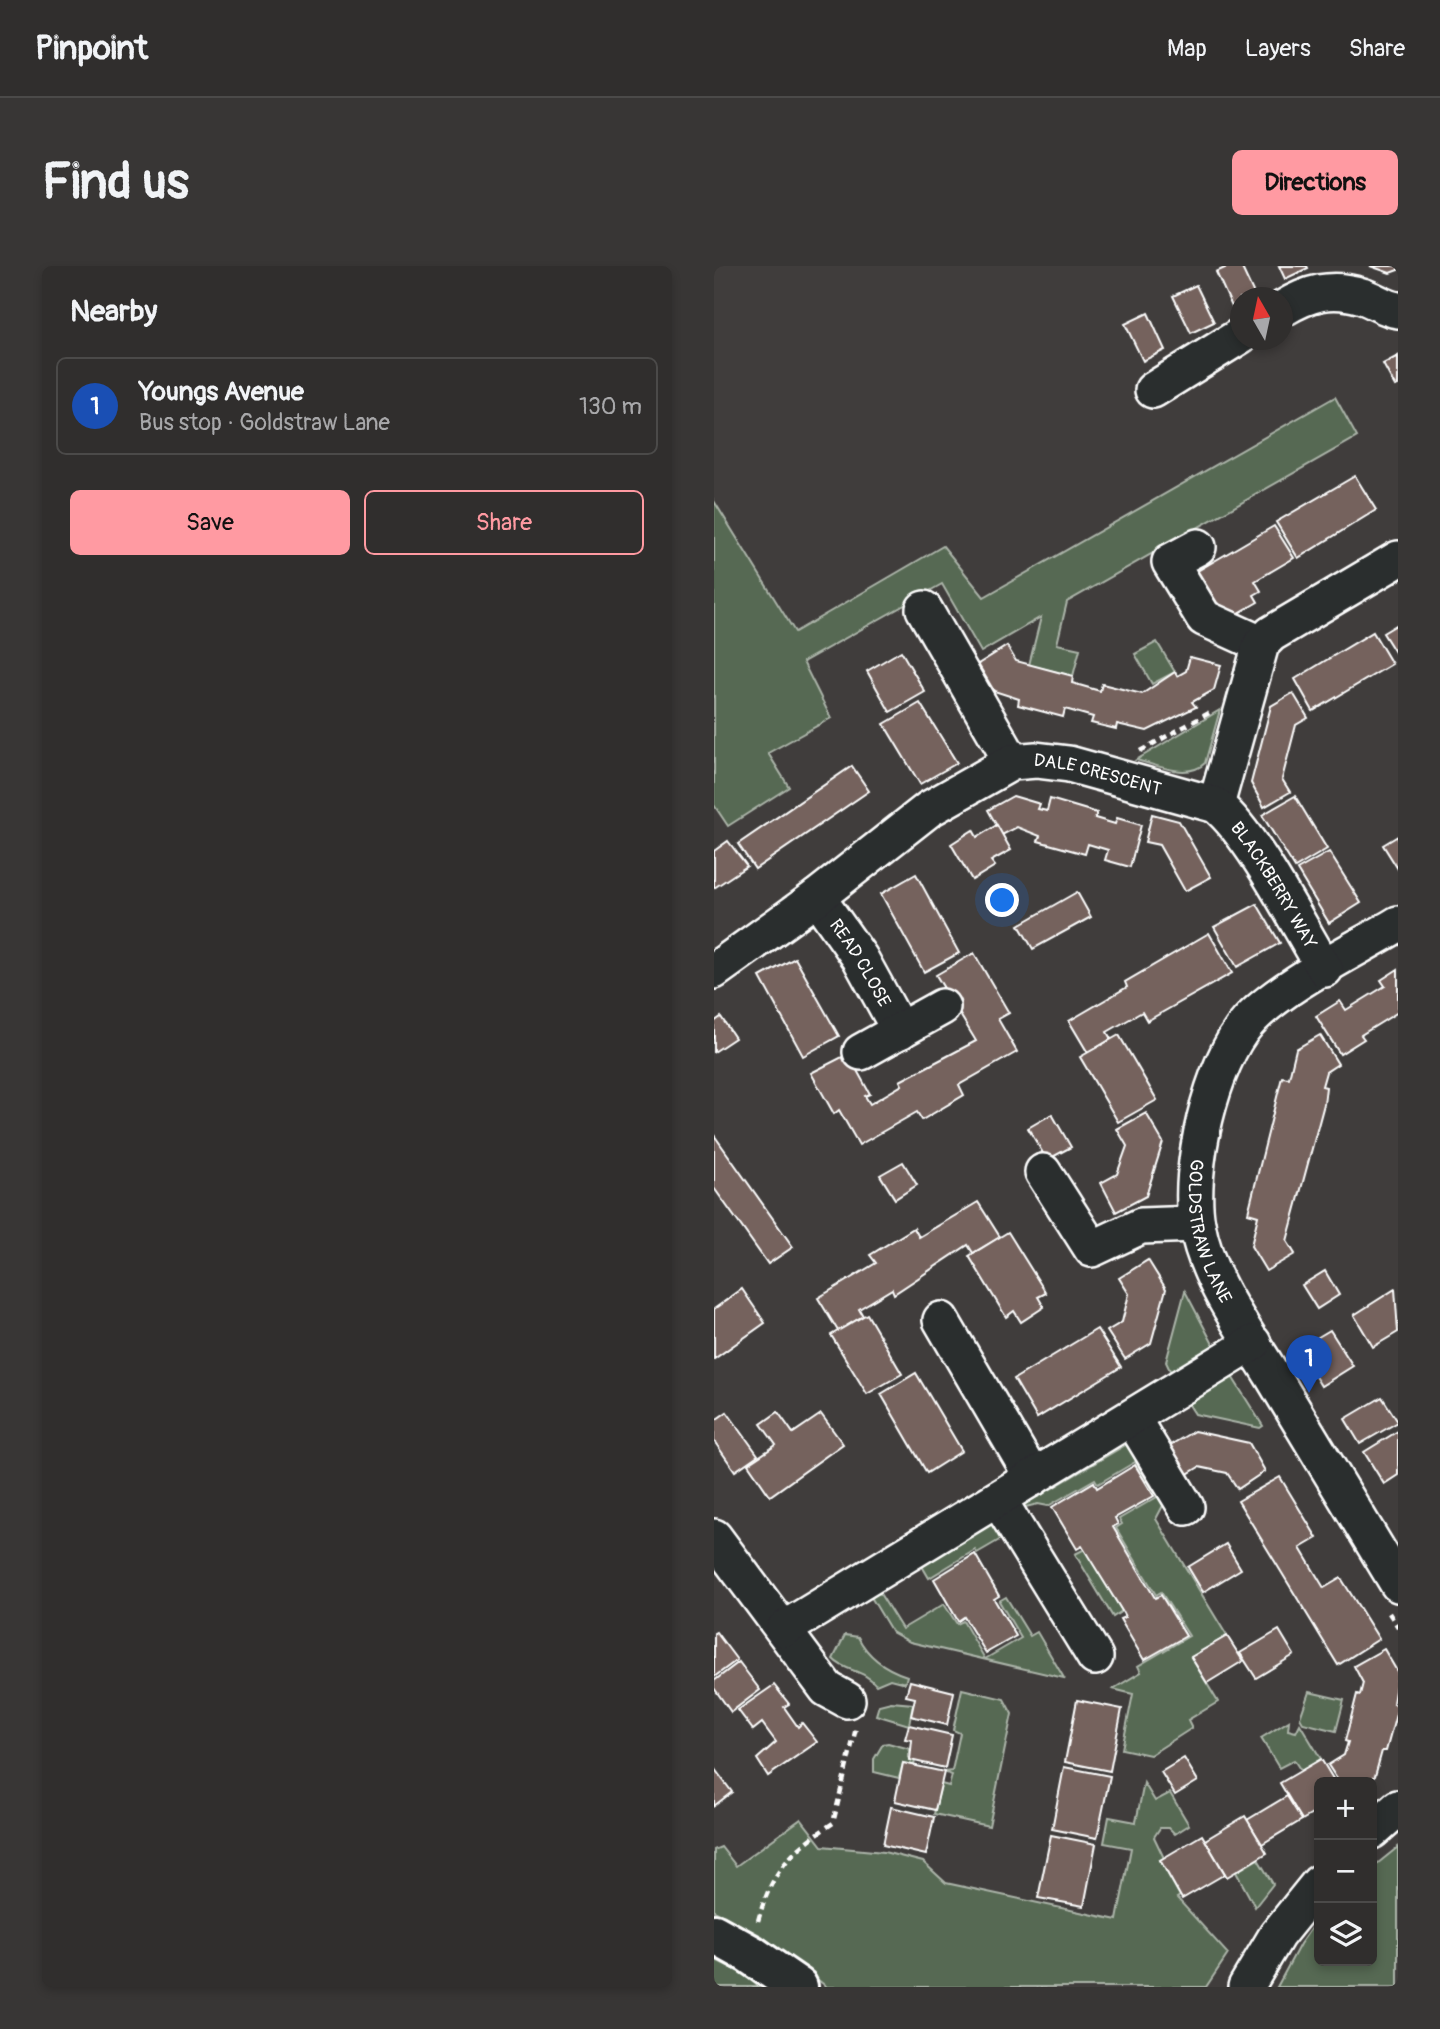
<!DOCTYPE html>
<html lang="en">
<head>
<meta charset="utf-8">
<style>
	:root { --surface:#302e2d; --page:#383635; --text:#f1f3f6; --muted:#a8a8aa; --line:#4b4a49; --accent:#ff9aa2 }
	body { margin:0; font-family:Pangolin,sans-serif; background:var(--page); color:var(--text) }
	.controls { position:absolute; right:21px; bottom:21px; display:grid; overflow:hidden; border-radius:10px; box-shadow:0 4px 10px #0003 }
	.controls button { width:63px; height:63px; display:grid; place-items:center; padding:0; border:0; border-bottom:2px solid var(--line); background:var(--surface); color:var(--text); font:35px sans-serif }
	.compass { position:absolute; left:516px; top:21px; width:63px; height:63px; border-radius:50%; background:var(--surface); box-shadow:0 4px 10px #0003; rotate:351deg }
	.you { position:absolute; left:289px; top:635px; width:24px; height:24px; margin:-18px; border:5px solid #fff; border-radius:50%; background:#1a73e8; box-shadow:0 0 0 10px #1a73e833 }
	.badge { display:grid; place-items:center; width:46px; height:46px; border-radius:50%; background:var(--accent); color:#fff; font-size:23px; font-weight:700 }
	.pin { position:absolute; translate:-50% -58px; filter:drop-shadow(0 2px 4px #0008) }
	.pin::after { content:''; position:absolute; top:37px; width:24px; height:21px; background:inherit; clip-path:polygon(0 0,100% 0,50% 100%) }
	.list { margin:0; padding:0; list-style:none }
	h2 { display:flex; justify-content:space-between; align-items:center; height:91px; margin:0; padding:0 28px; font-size:30px }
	h2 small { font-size:23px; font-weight:400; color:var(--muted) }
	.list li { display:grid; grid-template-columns:46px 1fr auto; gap:21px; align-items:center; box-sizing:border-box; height:98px; margin:0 14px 14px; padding:0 14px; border:2px solid var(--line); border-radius:10px }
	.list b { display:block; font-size:26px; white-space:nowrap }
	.list p { margin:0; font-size:23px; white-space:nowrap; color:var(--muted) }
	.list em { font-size:23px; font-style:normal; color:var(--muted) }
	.actions { display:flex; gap:14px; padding:21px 28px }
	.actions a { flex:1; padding:16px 0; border:2px solid var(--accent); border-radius:10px; text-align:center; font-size:24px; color:var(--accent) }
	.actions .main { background:var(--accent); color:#111 }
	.icon { flex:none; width:38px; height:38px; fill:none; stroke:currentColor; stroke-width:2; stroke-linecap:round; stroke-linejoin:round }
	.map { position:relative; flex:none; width:684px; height:1721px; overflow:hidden; border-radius:10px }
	header { display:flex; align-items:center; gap:42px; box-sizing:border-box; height:98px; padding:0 35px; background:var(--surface); border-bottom:2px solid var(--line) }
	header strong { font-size:33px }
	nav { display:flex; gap:38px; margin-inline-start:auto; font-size:24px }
	.intro { display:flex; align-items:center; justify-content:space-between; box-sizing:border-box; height:168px; padding:0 42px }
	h1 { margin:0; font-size:49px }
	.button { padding:18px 32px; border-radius:10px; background:var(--accent); color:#111; font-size:24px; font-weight:700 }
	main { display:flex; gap:42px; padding:0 42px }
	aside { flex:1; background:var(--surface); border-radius:10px; box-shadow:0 4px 10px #0003 }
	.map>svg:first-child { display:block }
</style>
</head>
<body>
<header>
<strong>Pinpoint</strong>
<nav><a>Map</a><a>Layers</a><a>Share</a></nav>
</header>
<div class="intro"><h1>Find us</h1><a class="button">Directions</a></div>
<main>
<aside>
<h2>Nearby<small></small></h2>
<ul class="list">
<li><span class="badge" style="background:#1a4fb4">1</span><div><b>Youngs Avenue</b><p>Bus stop · Goldstraw Lane</p></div><em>130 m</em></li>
</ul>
<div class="actions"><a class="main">Save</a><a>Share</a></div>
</aside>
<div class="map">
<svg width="684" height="1721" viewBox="0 0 684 1721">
	<rect width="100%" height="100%" fill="#403d3c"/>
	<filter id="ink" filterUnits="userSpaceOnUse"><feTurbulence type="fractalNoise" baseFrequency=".0143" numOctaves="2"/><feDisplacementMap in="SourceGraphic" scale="14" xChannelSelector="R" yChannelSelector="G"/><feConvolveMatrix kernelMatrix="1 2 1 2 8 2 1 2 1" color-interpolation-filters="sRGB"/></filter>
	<g filter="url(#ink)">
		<g fill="#576953" stroke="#abb4a9" stroke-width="2">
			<polygon points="621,131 643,171 353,336 343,378 366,383 359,410 315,399 327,351 267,386 228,318 89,396 117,452 54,487 75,521 14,560 0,539 0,235 81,366 229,280 270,331"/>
			<polygon points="443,376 461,406 438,418 421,388"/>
			<path d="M506 444 491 497C474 514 443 499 422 494Z"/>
			<polygon points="471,1025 502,1084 459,1111 452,1096"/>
			<polygon points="517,1109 549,1160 546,1162 481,1148 472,1134"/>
			<polygon points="420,1174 454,1230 442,1253 513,1370 477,1391 504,1436 474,1454 478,1462 436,1489 408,1483 419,1428 399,1423 427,1406 424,1400 475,1370 447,1326 442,1329 402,1262 408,1258 405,1253 443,1231 421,1196 384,1218 381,1213 334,1240 324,1238 303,1243"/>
			<polygon points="284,1254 294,1269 263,1287 261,1284 215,1312 208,1300"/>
			<polygon points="371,1283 408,1345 399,1351 361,1288"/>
			<polygon points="165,1326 188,1363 230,1338 243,1358 249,1355 271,1393 307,1372 285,1335 292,1331 316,1370 323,1366 350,1412 196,1376 178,1366 157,1331"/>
			<path d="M131 1369 144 1371C154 1391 171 1403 193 1410L191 1417 176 1413 162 1419C150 1403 131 1406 119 1393Z"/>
			<polygon points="248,1423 290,1433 298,1448 275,1560 220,1548 227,1518 235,1520 238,1509 230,1506 238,1505 246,1467 239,1464"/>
			<polygon points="595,1426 630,1434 622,1465 589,1457 586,1452"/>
			<polygon points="177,1436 199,1438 195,1459 162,1449 165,1439"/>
			<polygon points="575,1455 574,1464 582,1466 586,1458 607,1493 587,1505 580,1494 565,1502 547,1472"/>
			<polygon points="174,1477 196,1483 194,1491 201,1495 200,1499 189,1497 185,1512 160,1506 160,1493 169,1478"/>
			<polygon points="430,1517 441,1535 456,1527 475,1559 461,1568 455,1562 446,1562 440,1571 450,1592 446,1594 466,1630 463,1632 514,1688 492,1721 113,1721 48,1670 0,1645 0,1584 7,1581 22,1600 87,1553 108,1580 170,1586 209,1596 232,1617 403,1654 417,1582 390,1577 395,1551 422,1556"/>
			<polygon points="684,1581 684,1721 563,1721 586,1678 605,1651 605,1695 658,1695 658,1602"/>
			<polygon points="544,1593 559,1618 541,1641 522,1606"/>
			<polygon points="0,1693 26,1706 45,1721 0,1721"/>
		</g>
		<g fill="#74625d" stroke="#fff" stroke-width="2">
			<polygon points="515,0 527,0 542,32 526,32 526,40 519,43 502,6"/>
			<polygon points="565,0 593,0 594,2 571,13"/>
			<polygon points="656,0 684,0 684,4 676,7"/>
			<polygon points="482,19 500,56 477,67 459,30"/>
			<polygon points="434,47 451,84 429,95 411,58"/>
			<polygon points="684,90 684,119 681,120 669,98"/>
			<polygon points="641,210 662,244 584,292 562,256"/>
			<polygon points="560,260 580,292 541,315 547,325 540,329 544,336 516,352 506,349 480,307"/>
			<polygon points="684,358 684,391 669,367"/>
			<polygon points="659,366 678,398 599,445 581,413"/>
			<polygon points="293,380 302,395 359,410 358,417 386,425 388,418 428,428 461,406 463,410 472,405 476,391 507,399 500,424 478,436 482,441 433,465 403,458 402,463 377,457 379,451 351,443 349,451 304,439 305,433 280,425 264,398"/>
			<polygon points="187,385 211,426 176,446 153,405"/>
			<polygon points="579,427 594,452 582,459 568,513 576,526 550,541 537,517 557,440"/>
			<polygon points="206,437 243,497 206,518 170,458"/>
			<polygon points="138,500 155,525 41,603 24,578"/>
			<polygon points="299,530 326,538 324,543 333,545 336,533 383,547 381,552 401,558 403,552 427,559 416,601 391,594 394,584 374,578 371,588 324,575 326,570 303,561 288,569 274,544"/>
			<polygon points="581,530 613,583 581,602 548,549"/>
			<polygon points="438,548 465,555 497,611 471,625 445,579 431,576"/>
			<polygon points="283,559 297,584 277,595 281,600 258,614 237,578 259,564 263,571"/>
			<polygon points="684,570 684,603 669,579"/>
			<polygon points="14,575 33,600 0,622 0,585"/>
			<polygon points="615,586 647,637 615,657 583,604"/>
			<polygon points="202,608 245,687 210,706 167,628"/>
			<polygon points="363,626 377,651 319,683 305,659"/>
			<polygon points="543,638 566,677 523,701 500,661"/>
			<polygon points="495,667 518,707 433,755 428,746 393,766 397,773 374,787 355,755 413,721 411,716"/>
			<polygon points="260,687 295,747 284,753 303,786 245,819 250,829 208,854 203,846 145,879 125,844 120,848 97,807 134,788 156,828 151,830 156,838 188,819 186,815 262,775 222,709"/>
			<polygon points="81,692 125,770 89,790 46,711"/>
			<polygon points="684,703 684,746 647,769 650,773 626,788 602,750 626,735 632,744 671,720 667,714"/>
			<polygon points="7,751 21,772 0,786 0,756"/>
			<polygon points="405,769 443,834 404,856 366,791"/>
			<polygon points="606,769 624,798 612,806 608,820 612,821 610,838 573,975 581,988 552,1005 537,980 544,950 534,947 568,811 575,812 582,783"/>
			<polygon points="432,847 449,876 432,930 402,946 387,917 403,908 413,880 403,863"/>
			<polygon points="338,848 357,881 333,894 314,862"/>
			<polygon points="0,869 79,981 54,998 0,922"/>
			<polygon points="189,896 203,919 181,933 166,909"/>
			<polygon points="264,936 286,971 259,987 254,979 180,1028 178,1023 145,1043 149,1050 124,1065 104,1032 162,997 156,989 200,962 205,971"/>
			<polygon points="294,966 332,1027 324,1031 330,1041 307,1056 300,1045 292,1051 255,990"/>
			<polygon points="434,994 452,1023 437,1077 411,1093 393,1065 408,1056 415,1028 405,1012"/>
			<polygon points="611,1005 625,1029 603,1043 588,1019"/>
			<polygon points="28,1023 51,1057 0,1093 0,1043"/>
			<polygon points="681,1023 684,1066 659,1081 640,1049"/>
			<polygon points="153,1048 188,1108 153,1128 117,1069"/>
			<polygon points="383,1063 407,1101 323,1152 300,1113"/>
			<polygon points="616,1064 639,1100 607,1120 584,1083"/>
			<polygon points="202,1107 248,1185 213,1207 167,1128"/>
			<polygon points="668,1131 684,1156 646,1178 631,1153"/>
			<polygon points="13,1146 44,1189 21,1205 0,1175 0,1155"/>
			<polygon points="64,1146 79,1167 107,1148 129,1178 56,1230 34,1198 62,1179 47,1158"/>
			<polygon points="480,1165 535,1177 551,1205 524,1223 513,1207 485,1201 470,1210 453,1181"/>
			<polygon points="684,1165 684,1209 670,1218 650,1186"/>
			<polygon points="421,1199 440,1230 401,1252 404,1258 399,1261 441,1332 447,1329 472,1370 430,1394 406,1353 411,1351 408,1345 368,1280 363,1283 338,1241 380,1216 383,1222"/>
			<polygon points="566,1211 603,1272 586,1282 610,1322 627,1312 665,1373 624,1399 524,1235"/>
			<polygon points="512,1278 527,1303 489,1326 474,1301"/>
			<polygon points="261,1288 285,1330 280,1333 302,1370 272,1387 250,1351 244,1355 220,1313"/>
			<polygon points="565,1364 580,1389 542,1412 526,1387"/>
			<polygon points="2,1366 23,1394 0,1411 0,1367"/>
			<polygon points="513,1370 529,1395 493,1417 477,1391"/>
			<polygon points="670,1383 684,1407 679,1437 684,1441 672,1485 668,1485 661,1510 652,1516 625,1516 614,1499 630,1489 634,1476 631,1475 643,1428 646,1429 649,1417 640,1400"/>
			<polygon points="25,1396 46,1424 17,1446 0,1422 0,1415"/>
			<polygon points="196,1415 240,1426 233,1459 197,1450 201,1432 192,1430"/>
			<polygon points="60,1419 75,1438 70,1441 84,1461 88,1457 103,1476 54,1510 43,1493 62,1476 48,1457 39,1464 24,1444"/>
			<polygon points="363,1434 408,1443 396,1505 351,1496"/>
			<polygon points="195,1459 238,1469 231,1502 196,1494 198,1474 191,1473"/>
			<polygon points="470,1492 484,1515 461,1529 447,1506"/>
			<polygon points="607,1493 621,1516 605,1516 605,1544 588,1554 566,1517"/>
			<polygon points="189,1497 230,1506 221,1544 181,1535"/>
			<polygon points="350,1501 396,1510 383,1572 338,1563"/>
			<polygon points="0,1502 18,1526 0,1540"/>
			<polygon points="573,1530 588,1554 548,1578 533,1554"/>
			<polygon points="177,1541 220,1551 212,1589 169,1579"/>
			<polygon points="531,1550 553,1587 513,1611 491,1574"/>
			<polygon points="337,1569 382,1578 370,1640 324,1632"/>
			<polygon points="488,1569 511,1608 468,1633 446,1594"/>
		</g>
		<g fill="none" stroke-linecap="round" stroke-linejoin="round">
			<g stroke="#fff" stroke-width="40">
				<g id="minor">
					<path d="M568 43C594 27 618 20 648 30 661 34 670 42 684 44"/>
					<polyline points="439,124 526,70"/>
					<polyline points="484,281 456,296 490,352 547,378"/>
					<polyline points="210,343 298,496"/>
					<polyline points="502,539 547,378 557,368 684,293"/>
					<path id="s1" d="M103 631 146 692 186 765"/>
					<path id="s2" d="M684 658C641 684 566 720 534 756 497 797 473 905 483 958 492 1012 530 1063 558 1109 600 1179 642 1248 684 1318"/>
					<path id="s3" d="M0 705 103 631 215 543 298 496 322 494 355 498 502 539C539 569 584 659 611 703"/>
					<polyline points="147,786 228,741"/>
					<polyline points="329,906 378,983 427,960 483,958"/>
					<polyline points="227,1054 319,1212"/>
					<polyline points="418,1152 472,1241"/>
					<polyline points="284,1233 381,1391"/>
					<polyline points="0,1271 113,1423 133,1434"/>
					<polyline points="70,1363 539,1077"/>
					<polyline points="658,1565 684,1542"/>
					<polyline points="532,1721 563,1669 605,1617"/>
				</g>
			</g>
			<g stroke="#fff" stroke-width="44">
				<polyline id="highway" points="0,1668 36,1688 84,1721"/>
			</g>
			<g stroke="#fff" stroke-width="4.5" stroke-dasharray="7 5" stroke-linecap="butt">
				<polyline points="426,485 495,447"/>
				<polyline points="675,1347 684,1361"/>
				<path d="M44 1655C58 1604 76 1586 119 1557L142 1462"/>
			</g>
			<use href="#minor" stroke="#2a2d2e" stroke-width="35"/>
			<use href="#highway" stroke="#2a2d2e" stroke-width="38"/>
		</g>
	</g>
	<g text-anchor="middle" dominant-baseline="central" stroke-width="6" stroke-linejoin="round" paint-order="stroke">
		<g font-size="18" fill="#fff" stroke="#2a2d2e">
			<text stroke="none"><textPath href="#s3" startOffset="452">DALE CRESCENT</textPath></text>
			<text stroke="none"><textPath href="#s3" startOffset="674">BLACKBERRY WAY</textPath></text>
			<text stroke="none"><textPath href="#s1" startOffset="79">READ CLOSE</textPath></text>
			<text stroke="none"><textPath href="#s2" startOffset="402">GOLDSTRAW LANE</textPath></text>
		</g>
	</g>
</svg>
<div class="controls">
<button>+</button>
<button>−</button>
<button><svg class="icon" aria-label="layers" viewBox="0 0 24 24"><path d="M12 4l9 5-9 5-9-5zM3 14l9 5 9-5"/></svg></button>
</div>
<svg class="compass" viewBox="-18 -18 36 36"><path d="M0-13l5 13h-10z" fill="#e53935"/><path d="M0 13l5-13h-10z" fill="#a8a8aa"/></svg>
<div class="you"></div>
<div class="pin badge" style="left:595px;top:1127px;background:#1a4fb4">1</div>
</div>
</main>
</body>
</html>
